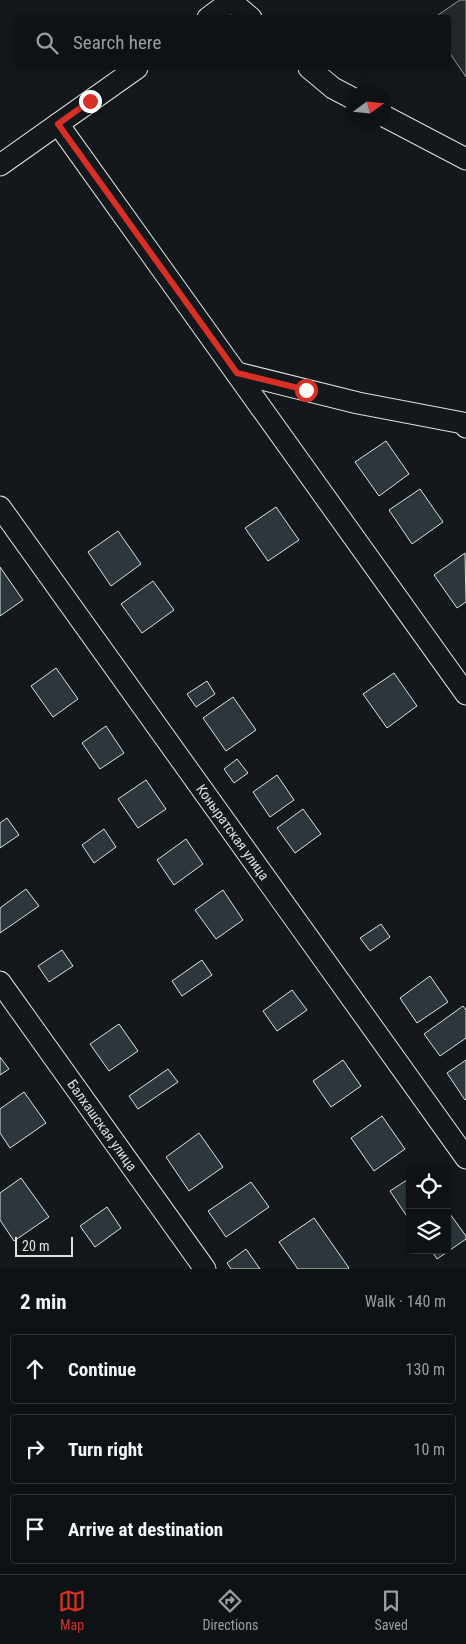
<!DOCTYPE html>
<html lang="en">
<head>
<meta charset="utf-8">
<style>
	:root { --surface:#0f1215; --page:#1d2022; --text:#f1f3f6; --muted:#9b9ea0; --line:#2f3234; --accent:#d93025 }
	body { margin:0; font-family:"Roboto Condensed",sans-serif; background:var(--page); color:var(--text) }
	.controls { position:absolute; right:15px; bottom:15px; display:grid; overflow:hidden; border-radius:5px; box-shadow:0 2px 8px #0003 }
	.controls button { width:45px; height:45px; display:grid; place-items:center; padding:0; border:0; border-bottom:1px solid var(--line); background:var(--surface); color:var(--text); font:25px sans-serif }
	.compass { position:absolute; left:346px; top:85px; width:45px; height:45px; border-radius:50%; background:var(--surface); box-shadow:0 2px 8px #0003; rotate:75deg }
	.scale { position:absolute; left:15px; bottom:12px; width:58px; box-sizing:border-box; padding-left:5px; border:2px solid #d8e6dc; border-top:0; font-size:14px; line-height:18px; white-space:nowrap; color:#d8e6dc; -webkit-text-stroke:4px #14181c; paint-order:stroke }
	.stop { position:absolute; width:15px; height:15px; margin:-11px; border:4px solid #d93025; border-radius:50%; background:#fff }
	.stop.end { background:#d93025; border-color:#fff; box-shadow:0 1px 5px #0008 }
	.list { margin:0; padding:0; list-style:none }
	h2 { display:flex; justify-content:space-between; align-items:center; height:65px; margin:0; padding:0 20px; font-size:21px }
	h2 small { font-size:16px; font-weight:400; color:var(--muted) }
	.list li { display:grid; grid-template-columns:32px 1fr auto; gap:15px; align-items:center; box-sizing:border-box; height:70px; margin:0 10px 10px; padding:0 10px; border:1px solid var(--line); border-radius:5px }
	.list b { display:block; font-size:19px; white-space:nowrap }
	.list em { font-size:16px; font-style:normal; color:var(--muted) }
	.icon { flex:none; width:28px; height:28px; fill:none; stroke:currentColor; stroke-width:2; stroke-linecap:round; stroke-linejoin:round }
	.map { position:relative; flex:none; width:466px; height:1269px; overflow:hidden }
	.search { position:absolute; background:var(--surface); box-shadow:0 2px 8px #0003; left:15px; right:15px; top:15px; height:55px; display:flex; align-items:center; gap:12px; box-sizing:border-box; padding:0 18px; border-radius:5px; color:var(--muted); font-size:19px }
	.sheet { height:305px; background:var(--surface) }
	nav { display:flex; justify-content:space-around; align-items:center; box-sizing:border-box; height:70px; border-top:1px solid var(--line); background:var(--surface); font-size:14px; color:var(--muted) }
	nav a { display:grid; justify-items:center; gap:2px }
	nav .on { color:var(--accent) }
	.map>svg:first-child { display:block }
</style>
</head>
<body>
<div class="map">
<svg width="466" height="1269" viewBox="0 0 466 1269">
	<rect width="100%" height="100%" fill="#14181c"/>
	<polygon fill="#24282b" stroke="#939e99" points="460,0 466,0 466,77 449,52 448,18 435,17"/>
	<g fill="#2c363c" stroke="#d8e6dc">
		<polygon points="386,441 409,474 379,496 355,462"/>
		<polygon points="420,489 443,522 412,544 389,510"/>
		<polygon points="276,507 299,540 268,561 245,528"/>
		<polygon points="118,531 141,564 111,586 88,552"/>
		<polygon points="465,553 466,602 457,608 434,575"/>
		<polygon points="0,567 23,600 0,616"/>
		<polygon points="153,581 174,610 142,633 121,604"/>
		<polygon points="56,668 78,699 53,717 31,686"/>
		<polygon points="394,673 417,706 387,728 363,694"/>
		<polygon points="207,681 215,694 196,707 187,694"/>
		<polygon points="233,697 256,730 226,751 203,718"/>
		<polygon points="106,726 124,753 100,769 82,743"/>
		<polygon points="237,759 248,773 234,783 224,769"/>
		<polygon points="277,775 294,800 270,817 253,792"/>
		<polygon points="146,780 166,809 138,828 118,799"/>
		<polygon points="303,809 321,834 295,853 277,828"/>
		<polygon points="7,818 19,835 0,848 0,823"/>
		<polygon points="104,829 116,847 94,863 82,845"/>
		<polygon points="186,839 203,864 174,885 157,860"/>
		<polygon points="26,889 39,906 0,933 0,908"/>
		<polygon points="223,890 243,920 216,939 195,910"/>
		<polygon points="381,924 390,937 370,951 360,938"/>
		<polygon points="62,950 73,966 49,982 38,966"/>
		<polygon points="202,960 212,975 182,996 172,981"/>
		<polygon points="430,976 448,1002 417,1023 400,998"/>
		<polygon points="292,990 307,1010 277,1031 263,1011"/>
		<polygon points="463,1006 466,1010 466,1038 440,1056 424,1034"/>
		<polygon points="119,1024 138,1051 109,1071 90,1044"/>
		<polygon points="0,1057 9,1069 0,1075"/>
		<polygon points="343,1060 361,1086 331,1107 313,1081"/>
		<polygon points="466,1060 466,1099 465,1100 447,1073"/>
		<polygon points="168,1069 178,1082 138,1109 129,1096"/>
		<polygon points="24,1092 46,1123 10,1148 0,1133 0,1109"/>
		<polygon points="382,1116 405,1149 374,1171 351,1138"/>
		<polygon points="199,1133 223,1167 189,1191 166,1157"/>
		<polygon points="21,1178 49,1217 14,1241 0,1220 0,1193"/>
		<polygon points="410,1178 410,1216 408,1218 390,1191"/>
		<polygon points="251,1182 269,1207 226,1237 208,1211"/>
		<polygon points="107,1207 121,1228 95,1247 80,1226"/>
		<polygon points="450,1214 466,1236 466,1239 437,1259 431,1250 447,1250 447,1216"/>
		<polygon points="314,1218 349,1268 348,1269 298,1269 279,1242"/>
		<polygon points="246,1249 260,1269 231,1269 227,1263"/>
	</g>
	<g fill="none" stroke-linecap="round" stroke-linejoin="round">
		<g stroke="#d8e6dc" stroke-width="23">
			<g id="minor">
				<polyline points="231,1 251,18"/>
				<polyline points="208,18 232,0"/>
				<polyline points="309,68 333,88 354,99"/>
				<polyline points="384,116 466,159"/>
				<polyline points="58,124 466,694"/>
				<polyline points="0,165 137,68"/>
				<polyline points="237,373 358,403 463,423 466,427"/>
				<path id="s1" d="M0 507 466 1158"/>
				<path id="s2" d="M0 982 205 1269"/>
			</g>
		</g>
		<use href="#minor" stroke="#14181c" stroke-width="21"/>
	</g>
	<g fill="none" stroke-linecap="round" stroke-linejoin="round">
		<polyline stroke="#d93025" stroke-width="6" points="90,101 58,124 237,373 306,390"/>
	</g>
	<g text-anchor="middle" dominant-baseline="central" stroke-width="4" stroke-linejoin="round" paint-order="stroke">
		<g font-size="14" fill="#d8e6dc" stroke="#14181c">
			<text stroke="none"><textPath href="#s1" startOffset="400">Коныратская улица</textPath></text>
			<text stroke="none"><textPath href="#s2" startOffset="176">Балхашская улица</textPath></text>
		</g>
	</g>
</svg>
<div class="controls">
<button><svg class="icon" aria-label="locate" viewBox="0 0 24 24"><circle cx="12" cy="12" r="6"/><path d="M12 2v4M12 18v4M2 12h4M18 12h4"/></svg></button>
<button><svg class="icon" aria-label="layers" viewBox="0 0 24 24"><path d="M12 4l9 5-9 5-9-5zM3 14l9 5 9-5"/></svg></button>
</div>
<svg class="compass" viewBox="-18 -18 36 36"><path d="M0-13l5 13h-10z" fill="#e53935"/><path d="M0 13l5-13h-10z" fill="#9b9ea0"/></svg>
<div class="scale">20 m</div>
<div class="stop" style="left:306px;top:390px"></div>
<div class="stop end" style="left:90px;top:101px"></div>
<div class="search"><svg class="icon" aria-label="search" viewBox="0 0 24 24"><circle cx="10" cy="10" r="6"/><path d="M15 15l6 6"/></svg>Search here</div>
</div>
<section class="sheet">
<h2>2 min<small>Walk · 140 m</small></h2>
<ul class="list">
<li><svg class="icon" aria-label="ahead" viewBox="0 0 24 24"><path d="M12 20V5M6 11l6-6 6 6"/></svg><div><b>Continue</b></div><em>130 m</em></li>
<li><svg class="icon" aria-label="right" viewBox="0 0 24 24"><path d="M7 20v-9h11M14 6l5 5-5 5"/></svg><div><b>Turn right</b></div><em>10 m</em></li>
<li><svg class="icon" aria-label="arrive" viewBox="0 0 24 24"><path d="M6 21V4h12l-3 4 3 4H6"/></svg><div><b>Arrive at destination</b></div></li>
</ul>
</section>
<nav>
<a class="on"><svg class="icon" aria-label="map" viewBox="0 0 24 24"><path d="M3 6l6-2 6 2 6-2v14l-6 2-6-2-6 2zM9 4v14M15 6v14"/></svg>Map</a>
<a><svg class="icon" aria-label="directions" viewBox="0 0 24 24"><path d="M12 3l9 9-9 9-9-9zM9 14v-3h6M13 9l2 2-2 2"/></svg>Directions</a>
<a><svg class="icon" aria-label="saved" viewBox="0 0 24 24"><path d="M7 4h10v16l-5-4-5 4z"/></svg>Saved</a>
</nav>
</body>
</html>
